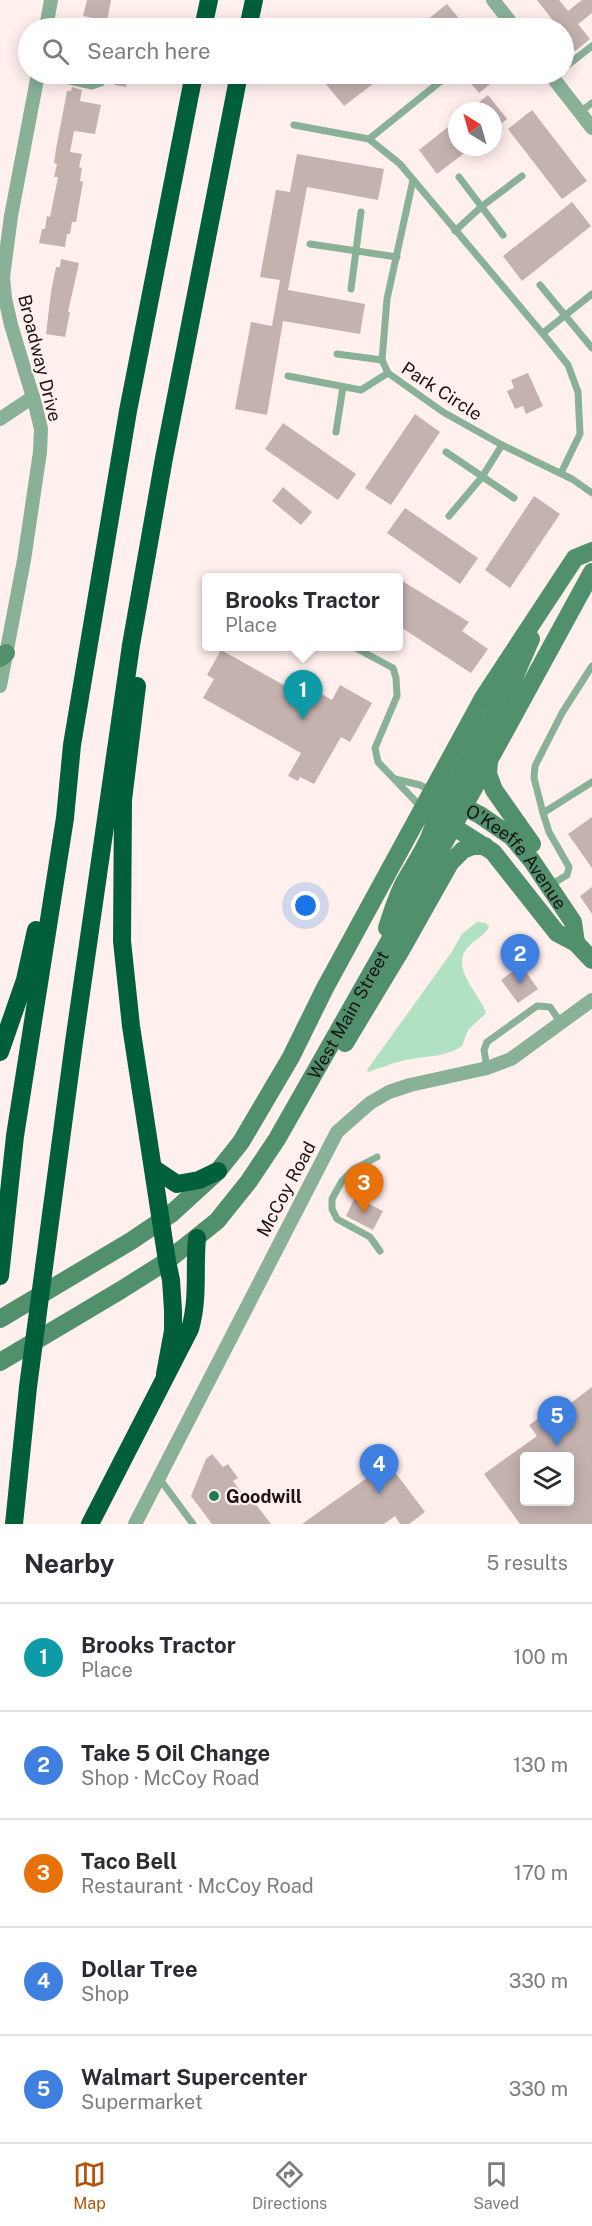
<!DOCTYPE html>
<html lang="en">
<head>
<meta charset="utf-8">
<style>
	:root { --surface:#fff; --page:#f2f2f3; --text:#2b2b33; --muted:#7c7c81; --line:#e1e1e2; --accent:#b45309 }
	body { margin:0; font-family:"Public Sans",sans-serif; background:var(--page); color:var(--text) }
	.controls { position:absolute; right:18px; bottom:18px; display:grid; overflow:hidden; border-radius:6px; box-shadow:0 3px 15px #0003 }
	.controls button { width:54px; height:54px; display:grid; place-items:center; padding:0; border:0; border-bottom:2px solid var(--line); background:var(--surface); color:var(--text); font:30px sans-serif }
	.compass { position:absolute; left:448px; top:102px; width:54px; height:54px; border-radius:50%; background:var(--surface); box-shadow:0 3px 15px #0003; rotate:323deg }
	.you { position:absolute; left:306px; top:906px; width:21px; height:21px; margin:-15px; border:4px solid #fff; border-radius:50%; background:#1a73e8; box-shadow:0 0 0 9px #1a73e833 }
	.badge { display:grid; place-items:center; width:39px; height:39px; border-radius:50%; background:var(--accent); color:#fff; font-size:20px; font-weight:700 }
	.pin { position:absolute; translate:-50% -50px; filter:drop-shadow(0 2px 3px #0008) }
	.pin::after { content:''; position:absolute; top:32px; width:21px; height:18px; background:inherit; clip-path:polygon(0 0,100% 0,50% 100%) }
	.popup { position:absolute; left:202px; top:573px; width:201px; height:78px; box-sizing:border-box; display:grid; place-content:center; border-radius:6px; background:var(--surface); filter:drop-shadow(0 2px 4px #0005); font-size:20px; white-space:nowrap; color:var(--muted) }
	.popup b { font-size:22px; color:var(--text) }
	.popup::after { content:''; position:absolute; left:50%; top:100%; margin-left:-12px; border:12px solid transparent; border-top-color:var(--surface) }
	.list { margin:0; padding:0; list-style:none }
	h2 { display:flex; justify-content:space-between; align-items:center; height:78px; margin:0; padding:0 24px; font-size:26px }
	h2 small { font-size:20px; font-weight:400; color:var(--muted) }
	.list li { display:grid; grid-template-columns:39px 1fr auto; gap:18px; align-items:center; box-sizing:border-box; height:108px; padding:0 24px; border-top:2px solid var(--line) }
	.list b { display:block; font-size:22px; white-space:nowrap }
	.list p { margin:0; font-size:20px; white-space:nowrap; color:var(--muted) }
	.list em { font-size:20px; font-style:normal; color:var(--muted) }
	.icon { flex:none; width:33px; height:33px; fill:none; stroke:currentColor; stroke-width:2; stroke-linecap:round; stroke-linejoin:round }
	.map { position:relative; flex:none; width:592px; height:1524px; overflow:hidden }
	.search { position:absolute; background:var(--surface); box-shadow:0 3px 15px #0003; left:18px; right:18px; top:18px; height:66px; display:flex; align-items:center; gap:15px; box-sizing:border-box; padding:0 21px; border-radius:33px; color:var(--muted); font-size:22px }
	.sheet { height:618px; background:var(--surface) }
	nav { display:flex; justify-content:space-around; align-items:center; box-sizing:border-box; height:84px; border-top:2px solid var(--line); background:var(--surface); font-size:16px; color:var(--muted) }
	nav a { display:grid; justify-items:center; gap:3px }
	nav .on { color:var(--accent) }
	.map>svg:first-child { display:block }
</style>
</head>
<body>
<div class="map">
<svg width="592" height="1524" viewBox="0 0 592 1524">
	<rect width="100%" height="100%" fill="#ffefed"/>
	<path fill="#b0e1c3" d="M477 922 486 923 489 927C484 937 471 941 465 951 453 972 480 994 486 1013L468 1030 462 1046C447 1057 424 1056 406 1060 392 1063 381 1068 368 1072L367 1070 451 953 462 934Z"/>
	<g fill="#c4b2af" fill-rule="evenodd">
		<polygon points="87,0 111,0 107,21 83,16"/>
		<polygon points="537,0 559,0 568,11 582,0 592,0 592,13 578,24 590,39 575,51 564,36 564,28 559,28"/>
		<polygon points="447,4 467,28 417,28"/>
		<polygon points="116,74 129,74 126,87 114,85"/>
		<polygon points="337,74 386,74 344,106 325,83"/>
		<polygon points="463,74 503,74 479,93"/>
		<polygon points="72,87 82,90 80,101 101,105 95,134 74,131 70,152 82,154 79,167 82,168 80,181 83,182 76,222 72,222 70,234 67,234 65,247 39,243 42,229 45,229 47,216 50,217 58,177 54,177 57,164 54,163 56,149 67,91 71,91"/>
		<polygon points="488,95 507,119 493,130 493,111 468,111"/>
		<polygon points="532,110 587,181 562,199 508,129"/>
		<polygon points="457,120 457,147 472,147 437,174 419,150"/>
		<polygon points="297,154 384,169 378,200 307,187 288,290 365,304 360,334 283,321 267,415 235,409 251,322 272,326 280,280 260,277 276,190 290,192"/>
		<polygon points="572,202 591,226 522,281 503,256"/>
		<polygon points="61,259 79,263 68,312 70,312 65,337 46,334 51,292 56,267 60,267"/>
		<polygon points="528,373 543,406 526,414 523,406 515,409 507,391 514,388 511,380"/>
		<polygon points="415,414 440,432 391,505 365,488"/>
		<polygon points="283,423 356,474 338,500 265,449"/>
		<polygon points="283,487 312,512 301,525 272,501"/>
		<polygon points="534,496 560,514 510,588 485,570"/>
		<polygon points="405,508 478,558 460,584 387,533"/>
		<polygon points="399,579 469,622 462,631 488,649 471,673 399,626"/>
		<polygon points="221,650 307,698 313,689 332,700 340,685 372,703 350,742 341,737 314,784 300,777 298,781 288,776 301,753 203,698 214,679 207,675"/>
		<polygon points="592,817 592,868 568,834"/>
		<polygon points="592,887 592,914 580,896"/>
		<polygon points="521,965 538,989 518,1003 501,980"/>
		<polygon points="355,1197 383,1211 373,1230 346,1216"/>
		<path d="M592 1387V1524H520L484 1474 537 1436 529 1425 567 1398 571 1403ZM525 1456H570V1502H525Z"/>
		<polygon points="212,1454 223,1467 228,1464 238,1478 233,1481 244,1496 248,1494 271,1524 212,1524 191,1496 206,1459"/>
		<polygon points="388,1463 425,1512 409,1524 400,1524 395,1516 384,1524 302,1524"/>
	</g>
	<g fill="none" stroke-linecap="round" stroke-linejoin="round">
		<g stroke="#89b198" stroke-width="7">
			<polyline points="47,23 85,28"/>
			<polyline points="564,68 592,46"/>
			<polyline points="38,74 92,86 101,83 105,74"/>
			<polyline points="580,112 592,103"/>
			<polyline points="294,125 369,139 400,164 548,340 568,365 578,392 580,434 561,473"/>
			<polyline points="369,139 446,77"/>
			<polyline points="459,177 503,235"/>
			<polyline points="413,180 387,299 382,360 388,373 443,412 502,445 572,479 592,493"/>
			<polyline points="455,231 481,207 522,176"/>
			<polyline points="310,244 397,257"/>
			<polyline points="540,285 592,348"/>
			<polyline points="351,289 361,212"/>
			<polyline points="543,333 592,294"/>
			<polyline points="337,354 382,360"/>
			<polyline points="288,376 361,390 388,373"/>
			<polyline points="336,432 343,387"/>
			<polyline points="446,452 514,498"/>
			<polyline points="449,516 482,477 502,445"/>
			<polyline points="352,646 393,668 396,678 397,696 375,748 378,762 421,807"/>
			<polyline points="395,779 420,785 432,791"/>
			<polyline points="543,813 592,782"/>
			<polyline points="549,886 567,875 569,867 549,832 543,813 534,778 535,766 562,713 592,666"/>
			<polyline points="487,1068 484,1050 487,1042 537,1006 550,1007 561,1023"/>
			<polyline points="377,1157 354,1169 342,1181 332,1199 332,1209 337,1219 370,1237 380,1251"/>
			<polyline points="159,1478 193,1524"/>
		</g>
		<g stroke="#89b198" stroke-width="14">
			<polyline points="493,0 515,28"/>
			<polyline points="46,28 51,0"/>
			<polyline points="550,74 592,128"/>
			<polyline points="0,419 33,397"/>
			<polyline points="0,686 24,560 40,452 41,429 35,404 11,325 5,298 3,277 11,216 38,74"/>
			<polyline points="135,1524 337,1132 370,1103 389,1092 410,1085 487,1068 511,1059 592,1000"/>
		</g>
		<g stroke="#51906d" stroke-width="18">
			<polyline points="0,658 6,653"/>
			<polyline points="489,760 488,774 494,790 532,844"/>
			<path id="s1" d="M452 801 480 815 512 837 532 861 573 922 576 943"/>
			<polyline points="443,820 493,852 557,933 576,943 592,960"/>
			<polyline points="453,825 448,815 448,799 514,678 531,639"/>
			<path d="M387 928C391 915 396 900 402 887 415 861 438 835 436 804"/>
			<polyline points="345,1043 401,950 450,863 463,850 473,846 485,846"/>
			<polyline points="0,1319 131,1241 171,1214 218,1171 241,1142 291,1057 325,988 483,698 575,558 592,551"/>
			<path id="s2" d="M0 1362 121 1290 167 1261 217 1221 249 1181 277 1139 416 894 592 572"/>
		</g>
		<g stroke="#01603a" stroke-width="18">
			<polyline points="203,28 209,0"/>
			<polyline points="248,28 254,0"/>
			<polyline points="137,686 123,800 122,941 131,1026 167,1261 171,1280 173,1310 173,1331 165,1374"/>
			<polyline points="0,1052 25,980 36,930"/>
			<polyline points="153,1168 177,1184 199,1180 218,1171"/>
			<polyline points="0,1276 15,1136 65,818 72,745 128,411 194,74"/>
			<polyline points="14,1524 28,1387 74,1042 131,645 164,458 239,74"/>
			<path d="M90 1524 190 1329C199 1298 194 1269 197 1238"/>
		</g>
	</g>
	<circle fill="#227c51" stroke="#ffefed" stroke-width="2" cx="214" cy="1496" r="6"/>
	<g text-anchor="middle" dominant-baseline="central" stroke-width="4.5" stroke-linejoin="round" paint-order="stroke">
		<g font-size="18" fill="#1a1312" stroke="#ffefed">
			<text transform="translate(40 358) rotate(76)">Broadway Drive</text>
			<text transform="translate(442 391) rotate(33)">Park Circle</text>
			<text stroke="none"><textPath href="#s1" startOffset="87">O'Keeffe Avenue</textPath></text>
			<text stroke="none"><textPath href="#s2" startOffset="504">West Main Street</textPath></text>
			<text transform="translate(286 1189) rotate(-62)">McCoy Road</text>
		</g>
		<g font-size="18" font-weight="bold" fill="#1a1312" stroke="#ffefed" text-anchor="start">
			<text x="226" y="1496">Goodwill</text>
		</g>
	</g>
</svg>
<div class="controls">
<button><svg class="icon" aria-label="layers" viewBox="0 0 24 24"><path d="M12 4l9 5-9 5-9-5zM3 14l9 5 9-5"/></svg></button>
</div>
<svg class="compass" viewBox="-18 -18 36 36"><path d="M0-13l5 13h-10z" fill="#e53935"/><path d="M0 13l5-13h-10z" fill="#7c7c81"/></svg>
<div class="you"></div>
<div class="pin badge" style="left:303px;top:720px;background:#0f9aa8">1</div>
<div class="popup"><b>Brooks Tractor</b>Place</div>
<div class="pin badge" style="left:520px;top:984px;background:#3f7fe0">2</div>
<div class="pin badge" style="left:364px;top:1213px;background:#e8710a">3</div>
<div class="pin badge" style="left:379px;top:1494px;background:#3f7fe0">4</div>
<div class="pin badge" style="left:557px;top:1446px;background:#3f7fe0">5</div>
<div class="search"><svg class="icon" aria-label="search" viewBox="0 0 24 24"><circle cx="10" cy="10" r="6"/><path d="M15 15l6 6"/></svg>Search here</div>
</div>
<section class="sheet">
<h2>Nearby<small>5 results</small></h2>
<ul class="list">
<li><span class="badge" style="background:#0f9aa8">1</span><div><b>Brooks Tractor</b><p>Place</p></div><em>100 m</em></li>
<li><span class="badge" style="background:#3f7fe0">2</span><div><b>Take 5 Oil Change</b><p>Shop · McCoy Road</p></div><em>130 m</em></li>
<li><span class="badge" style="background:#e8710a">3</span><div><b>Taco Bell</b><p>Restaurant · McCoy Road</p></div><em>170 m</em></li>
<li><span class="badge" style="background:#3f7fe0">4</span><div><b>Dollar Tree</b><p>Shop</p></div><em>330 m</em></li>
<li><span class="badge" style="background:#3f7fe0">5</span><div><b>Walmart Supercenter</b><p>Supermarket</p></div><em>330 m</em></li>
</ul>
</section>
<nav>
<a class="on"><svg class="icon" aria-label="map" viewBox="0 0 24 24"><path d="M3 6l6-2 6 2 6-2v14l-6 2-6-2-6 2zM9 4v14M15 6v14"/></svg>Map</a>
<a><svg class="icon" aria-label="directions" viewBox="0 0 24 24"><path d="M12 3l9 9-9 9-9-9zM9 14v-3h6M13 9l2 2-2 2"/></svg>Directions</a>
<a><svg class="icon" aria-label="saved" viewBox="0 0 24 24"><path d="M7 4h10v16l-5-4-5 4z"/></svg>Saved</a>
</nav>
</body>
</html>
